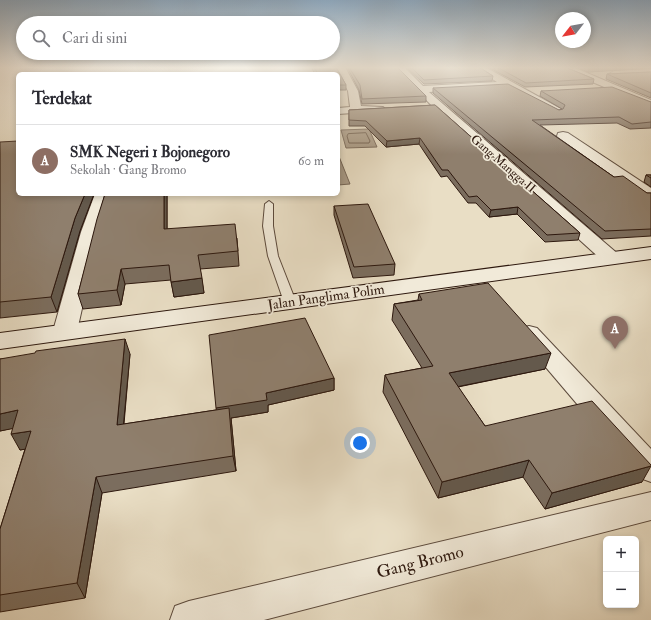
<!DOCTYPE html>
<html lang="id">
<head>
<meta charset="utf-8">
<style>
	:root { --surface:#fff; --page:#f2f2f3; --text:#2b2b33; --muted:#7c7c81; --line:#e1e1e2; --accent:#8f2418 }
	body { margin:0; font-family:"IM FELL Double Pica",serif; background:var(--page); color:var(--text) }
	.controls { position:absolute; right:12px; bottom:12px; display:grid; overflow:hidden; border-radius:6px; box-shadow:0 2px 6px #0003 }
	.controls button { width:36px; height:36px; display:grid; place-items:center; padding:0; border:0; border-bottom:1px solid var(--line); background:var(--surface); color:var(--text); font:20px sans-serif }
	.compass { position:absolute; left:555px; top:12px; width:36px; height:36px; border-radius:50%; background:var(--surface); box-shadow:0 2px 6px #0003; rotate:239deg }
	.you { position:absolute; left:360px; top:443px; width:14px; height:14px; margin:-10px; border:3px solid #fff; border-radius:50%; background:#1a73e8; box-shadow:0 0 0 6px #1a73e833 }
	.badge { display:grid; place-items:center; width:26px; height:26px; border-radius:50%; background:var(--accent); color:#fff; font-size:13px; font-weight:700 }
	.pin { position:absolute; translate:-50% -33px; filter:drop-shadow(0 1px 2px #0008) }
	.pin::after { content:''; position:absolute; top:21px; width:14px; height:12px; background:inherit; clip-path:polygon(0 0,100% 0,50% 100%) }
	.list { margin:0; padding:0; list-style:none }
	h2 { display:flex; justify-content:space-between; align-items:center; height:52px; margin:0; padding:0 16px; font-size:17px }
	h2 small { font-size:13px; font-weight:400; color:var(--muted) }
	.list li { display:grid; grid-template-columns:26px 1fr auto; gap:12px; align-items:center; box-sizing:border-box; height:72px; padding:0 16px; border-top:1px solid var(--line) }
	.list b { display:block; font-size:15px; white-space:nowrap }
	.list p { margin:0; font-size:13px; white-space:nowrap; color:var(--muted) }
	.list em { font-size:13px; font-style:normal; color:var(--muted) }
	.icon { flex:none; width:22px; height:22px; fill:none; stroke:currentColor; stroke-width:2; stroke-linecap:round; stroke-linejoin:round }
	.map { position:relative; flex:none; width:651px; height:620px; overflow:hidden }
	.search { position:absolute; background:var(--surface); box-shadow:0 2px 6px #0003; left:16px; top:16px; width:324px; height:44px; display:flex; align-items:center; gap:10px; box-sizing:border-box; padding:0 14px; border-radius:22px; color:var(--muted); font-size:15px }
	.panel { position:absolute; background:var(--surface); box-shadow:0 2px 6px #0003; left:16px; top:72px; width:324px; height:124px; border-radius:6px }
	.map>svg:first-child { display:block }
</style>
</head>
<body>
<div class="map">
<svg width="651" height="620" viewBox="0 0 651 620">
	<rect width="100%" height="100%" fill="#e9dec5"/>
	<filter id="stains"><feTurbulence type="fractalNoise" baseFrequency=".005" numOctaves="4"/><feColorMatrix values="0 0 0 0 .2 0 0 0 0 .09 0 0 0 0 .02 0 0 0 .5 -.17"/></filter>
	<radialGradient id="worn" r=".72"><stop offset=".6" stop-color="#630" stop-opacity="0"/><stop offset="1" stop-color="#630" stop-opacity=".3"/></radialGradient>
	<g fill="#a99b87" stroke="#776757">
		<polygon points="369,129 377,147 346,148 341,130"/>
		<polygon points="338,154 350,184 338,185"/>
	</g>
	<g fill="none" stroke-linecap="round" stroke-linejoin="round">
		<polygon stroke="#6b5a4a" stroke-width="1" points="366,133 370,141 369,143 349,143 347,136 348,134"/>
		<g stroke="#5c4a3c" stroke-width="2">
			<polygon id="lane" points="269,201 273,204 273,226 278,256 296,302 294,304 286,304 284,302 268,256 263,226 265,204"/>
		</g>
		<g stroke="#5c4a3c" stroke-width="2">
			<g id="street">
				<polygon points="335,67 345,67 358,91 361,106 383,107 385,109 383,111 338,114 338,108 350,107 348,91"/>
				<polygon points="394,67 404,67 423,86 497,82 473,67 485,67 561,109 563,111 561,113 553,113 506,87 429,92 618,254 621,258 618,262 611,264 604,262 434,108"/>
				<polygon points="560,67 573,67 651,100 651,107 562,69"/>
				<polygon points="651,69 651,75 614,77 609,74 614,71"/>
				<polygon points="563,132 568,133 651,188 651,200 645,198 558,139 557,136 558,133"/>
				<polygon points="95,194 111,194 99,232 77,331 73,336 65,338 57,336 53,331 81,232"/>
				<polygon points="529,326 537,328 651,449 651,482 640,478 521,338 517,333 521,328"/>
				<polygon points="651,492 651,520 264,620 170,620 175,606 189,601"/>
			</g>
		</g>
		<g stroke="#2d180e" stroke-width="2">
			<polygon id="secondary" points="651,247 651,259 0,349 0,333"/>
		</g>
		<use href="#lane" fill="#f1ead9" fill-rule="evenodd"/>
		<use href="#street" fill="#f1ead9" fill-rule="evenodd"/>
		<use href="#secondary" fill="#f1ead9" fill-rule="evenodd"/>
	</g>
	<g fill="#7b6d5e" stroke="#2d180e">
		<polygon points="311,67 336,67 346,85 346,90 338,90 338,74 315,74"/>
		<polygon points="347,67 397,67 426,96 426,102 362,104 359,90"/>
		<polygon points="406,67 479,67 493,76 492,81 424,84"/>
		<polygon points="488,67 565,67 594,79 593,84 525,87"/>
		<polygon points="576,67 651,67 588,72"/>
		<polygon points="651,72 651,98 606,79 607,74"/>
		<polygon points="433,88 559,110 562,109 540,96 541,91 651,102 651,128 630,129 617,123 540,125 614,177 647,193 651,193 651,236 602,239 433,93"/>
		<polygon points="435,105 580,233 578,240 545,242 517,214 489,217 476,203 468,203 447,176 441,177 419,144 386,147 365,126 349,126 349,110"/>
		<polygon points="0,142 18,194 94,194 80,231 57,312 0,318"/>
		<polygon points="646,175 651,175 651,187 644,182"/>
		<polygon points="105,194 167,194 167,229 237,238 239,266 200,269 204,293 174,297 171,280 125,284 121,305 83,309 78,294"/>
		<polygon points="334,206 395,264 394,275 353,278 334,215"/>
		<polygon points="419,294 545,369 458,387 485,426 642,482 545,509 523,477 438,498 383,392 385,375 422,368 392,320 394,304 418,300"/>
		<polygon points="130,354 124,424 216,410 334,378 334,390 268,405 268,412 231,418 236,471 102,493 85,598 0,612 0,529 25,449 20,450 13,428 0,431 0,359"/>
	</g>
	<g fill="#64594c" stroke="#2d180e">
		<polygon points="603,67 651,67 651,68 588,72 590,68"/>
		<polygon points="420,138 419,144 386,147 387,141"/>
		<polygon points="85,194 94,194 80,231 57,312 51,297 75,218"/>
		<polygon points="164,194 167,194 167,244 164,229"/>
		<polygon points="518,207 517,214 489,217 491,210"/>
		<polygon points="121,269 125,284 121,305 117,290"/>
		<polygon points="202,278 204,293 174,297 171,282"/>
		<polygon points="125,339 130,354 122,440 117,425"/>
		<polygon points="551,353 545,369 446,389 449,373"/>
		<polygon points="334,378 334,390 268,405 268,412 231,418 236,471 233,456 218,420 216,408 266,393"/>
		<polygon points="18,410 26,426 0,431 0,414"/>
		<polygon points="31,431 39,447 20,450 11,434"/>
		<polygon points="529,460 523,477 438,498 442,482"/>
		<polygon points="651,466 642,482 545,509 552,493"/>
		<polygon points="96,477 102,493 85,598 77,583"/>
	</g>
	<g fill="#8f7f6d" stroke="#2d180e">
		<polygon points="314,67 336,67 346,85 338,85 338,74 318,74"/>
		<polygon points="349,67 397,67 426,96 362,99 360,85"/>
		<polygon points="411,67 479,67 493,76 424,80"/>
		<polygon points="497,67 565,67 594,79 526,83"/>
		<polygon points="588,67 603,67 590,68"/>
		<polygon points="651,72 651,93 607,74"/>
		<polygon points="508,84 559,110 563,109 565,105 541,91 612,87 651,102 651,122 632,124 619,117 532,120 614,177 623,176 647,193 651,193 651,229 605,231 433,88"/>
		<polygon points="435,105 580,233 547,235 518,207 491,210 477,196 469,197 448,170 442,170 420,138 387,141 366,121 349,120 349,110"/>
		<polygon points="18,141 18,194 85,194 75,218 51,297 0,302 0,142"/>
		<polygon points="646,175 651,175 651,178"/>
		<polygon points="105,194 164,194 164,229 235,224 238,251 198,255 202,278 171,282 169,265 121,269 117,290 78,294 97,219"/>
		<polygon points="368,204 395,264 354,267 334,206"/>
		<polygon points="488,283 551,353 449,373 485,426 592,401 651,465 651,466 552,493 529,460 442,482 385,375 433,366 394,304 422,300 419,294"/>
		<polygon points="305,318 334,378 266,393 267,400 216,408 209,335"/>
		<polygon points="125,339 117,425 229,408 233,456 96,477 77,583 0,595 0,529 31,431 11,434 18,410 0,414 0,359 35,353 36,351"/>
	</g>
	<linearGradient id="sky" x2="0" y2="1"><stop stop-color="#8faac1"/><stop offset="0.44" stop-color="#f5f0e5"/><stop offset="1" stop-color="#f5f0e5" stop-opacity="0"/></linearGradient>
	<rect width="651" height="154" fill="url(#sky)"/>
	<g text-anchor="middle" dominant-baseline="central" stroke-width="3.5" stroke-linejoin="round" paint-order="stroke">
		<g font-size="12" fill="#2d180e" stroke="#f1ead9">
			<text transform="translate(503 164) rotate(41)">Gang Mangga II</text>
		</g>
		<g font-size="14" fill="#2d180e" stroke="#f1ead9">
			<text transform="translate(326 297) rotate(-8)">Jalan Panglima Polim</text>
		</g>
		<g font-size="17" fill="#2d180e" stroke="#f1ead9">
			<text transform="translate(420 562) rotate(-14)">Gang Bromo</text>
		</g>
	</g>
	<rect width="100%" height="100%" filter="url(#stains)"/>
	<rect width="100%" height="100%" fill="url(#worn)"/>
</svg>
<div class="controls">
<button>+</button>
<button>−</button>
</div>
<svg class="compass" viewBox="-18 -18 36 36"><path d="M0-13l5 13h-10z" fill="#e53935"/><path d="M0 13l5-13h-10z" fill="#7c7c81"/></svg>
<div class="you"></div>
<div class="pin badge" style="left:615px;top:349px;background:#8d6e63">A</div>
<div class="search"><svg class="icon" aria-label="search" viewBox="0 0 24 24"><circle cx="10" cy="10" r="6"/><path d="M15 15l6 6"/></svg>Cari di sini</div>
<section class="panel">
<h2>Terdekat<small></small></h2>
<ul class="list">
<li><span class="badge" style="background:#8d6e63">A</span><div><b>SMK Negeri 1 Bojonegoro</b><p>Sekolah · Gang Bromo</p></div><em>60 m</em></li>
</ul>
</section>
</div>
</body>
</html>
